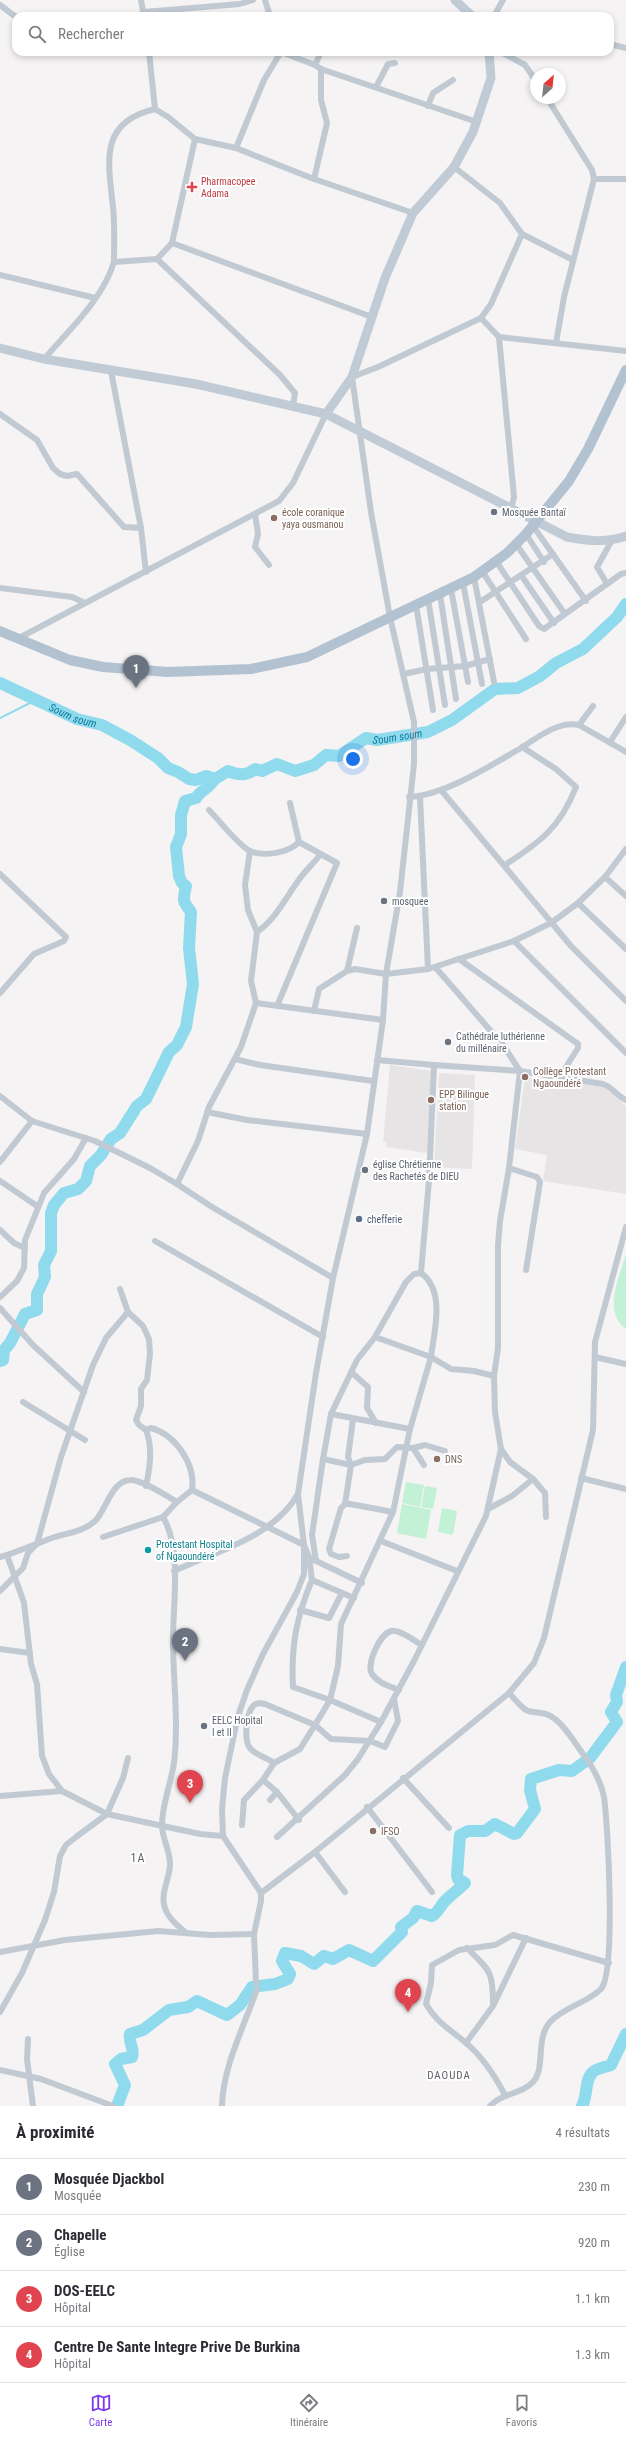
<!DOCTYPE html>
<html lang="fr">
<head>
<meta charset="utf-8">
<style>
	:root { --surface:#fff; --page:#f2f2f3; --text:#2b2b33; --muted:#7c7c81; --line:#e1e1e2; --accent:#7c3aed }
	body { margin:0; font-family:"Roboto Condensed",sans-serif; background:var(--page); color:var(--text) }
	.compass { position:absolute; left:530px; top:68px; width:36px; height:36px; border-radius:50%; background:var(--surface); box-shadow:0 2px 6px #0003; rotate:27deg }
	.you { position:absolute; left:353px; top:759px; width:14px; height:14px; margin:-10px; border:3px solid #fff; border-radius:50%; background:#1a73e8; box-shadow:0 0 0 6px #1a73e833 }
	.badge { display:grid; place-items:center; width:26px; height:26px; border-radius:50%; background:var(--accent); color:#fff; font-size:13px; font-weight:700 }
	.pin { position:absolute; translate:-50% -33px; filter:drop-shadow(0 1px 2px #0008) }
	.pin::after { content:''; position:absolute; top:21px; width:14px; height:12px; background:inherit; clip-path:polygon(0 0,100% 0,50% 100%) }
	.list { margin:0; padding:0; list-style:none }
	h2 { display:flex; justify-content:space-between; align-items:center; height:52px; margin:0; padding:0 16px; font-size:17px }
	h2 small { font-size:13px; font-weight:400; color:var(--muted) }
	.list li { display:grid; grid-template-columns:26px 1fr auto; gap:12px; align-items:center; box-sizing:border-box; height:56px; padding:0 16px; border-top:1px solid var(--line) }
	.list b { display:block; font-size:15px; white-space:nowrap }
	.list p { margin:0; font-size:13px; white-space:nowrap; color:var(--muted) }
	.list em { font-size:13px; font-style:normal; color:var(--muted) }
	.icon { flex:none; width:22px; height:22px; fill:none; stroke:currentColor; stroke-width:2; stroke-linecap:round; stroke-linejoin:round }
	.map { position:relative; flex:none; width:626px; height:2106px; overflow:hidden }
	.search { position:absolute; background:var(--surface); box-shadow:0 2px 6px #0003; left:12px; right:12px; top:12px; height:44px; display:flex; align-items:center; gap:10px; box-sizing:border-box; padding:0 14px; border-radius:12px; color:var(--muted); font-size:15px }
	.sheet { height:276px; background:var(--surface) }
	nav { display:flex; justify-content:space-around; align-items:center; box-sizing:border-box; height:56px; border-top:1px solid var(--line); background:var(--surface); font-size:11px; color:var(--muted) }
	nav a { display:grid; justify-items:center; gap:2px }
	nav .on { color:var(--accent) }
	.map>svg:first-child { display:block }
</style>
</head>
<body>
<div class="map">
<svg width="626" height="2106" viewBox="0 0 626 2106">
	<rect width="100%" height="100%" fill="#f5f3f3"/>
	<g fill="#e6e4e5">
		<polygon points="390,1065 432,1071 428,1153 386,1147 387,1142 383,1142"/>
		<polygon points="439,1073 475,1075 472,1169 434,1167"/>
		<polygon points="525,1077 604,1087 626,1106 626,1194 543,1181 547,1155 515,1149"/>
	</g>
	<g fill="#c3f1d5">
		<path d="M626 1254V1329C602 1312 620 1276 626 1254Z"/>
		<polygon points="406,1482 424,1485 420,1507 402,1503"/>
		<polygon points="425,1486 437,1488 433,1509 421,1507"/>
		<polygon points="402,1504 431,1510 426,1539 397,1533"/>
		<polygon points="442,1508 457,1511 453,1535 438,1532"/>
	</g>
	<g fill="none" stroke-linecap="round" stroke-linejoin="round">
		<polyline stroke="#90daee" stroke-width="2" points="0,718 36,700"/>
		<g stroke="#90daee" stroke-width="12">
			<path id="s1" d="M0 683 77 719 102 725 130 740 158 758 168 768 178 772 189 779 196 780 206 776 215 779 228 771C237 775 247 776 255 769L262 771 277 764 295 771 314 765 326 755 339 756 366 738 377 740 428 732 452 720 495 689 518 688 540 676 556 663 583 649 617 617 626 604"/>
			<path d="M0 1361 3 1360 4 1350 10 1343 25 1314 37 1310V1294L45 1277 44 1265 51 1251V1213L54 1205 64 1193 78 1189 86 1181 90 1166 101 1155 111 1139 120 1133 137 1106 146 1099 169 1052 177 1045 186 1027 193 984 189 948 191 912C182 900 183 901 186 886L182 883 179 876 176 847 181 834V815L185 801 196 798C201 790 210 788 214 779"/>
			<path d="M117 2106 125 2085 115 2064 121 2059 132 2057C135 2048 128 2043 130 2034L143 2030 169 2010 188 2007 197 2001 227 2015 240 2005 252 1987 275 1984 288 1979 290 1974 282 1961 285 1953 301 1956 314 1964 324 1956 333 1959 349 1950 373 1961 402 1932 401 1927 413 1918 417 1911 432 1916C438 1913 440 1906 445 1901 452 1894 458 1890 465 1883L458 1879 457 1875 460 1835 468 1831H485L495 1824 514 1834 517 1833 535 1809 530 1790 531 1779 559 1770 572 1771 590 1758 617 1722 611 1712 617 1702 616 1695 626 1667"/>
			<path d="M582 2106C588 2096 584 2080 593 2072 597 2068 606 2067 611 2065L626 2034"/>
		</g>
		<g stroke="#c1cad2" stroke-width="6">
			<polyline points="141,0 144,16"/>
			<polyline points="265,0 270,16"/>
			<polyline points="0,5 16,17"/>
			<polyline points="144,12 240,4 253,0"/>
			<polyline points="494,16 503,0"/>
			<polyline points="610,44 626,48"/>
			<polyline points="69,52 70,52"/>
			<polyline points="149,52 155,109"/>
			<polyline points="281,52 315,65 321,69 477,122"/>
			<polyline points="501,52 525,65 536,81"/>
			<polyline points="315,65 321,52"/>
			<polyline points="376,87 388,64 395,63"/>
			<polyline points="547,98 592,170 594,179 564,297 556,343"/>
			<polyline points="428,106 433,93 453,80"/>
			<polyline points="195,139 236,148 314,179 413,213"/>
			<polyline points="236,148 264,80 281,52"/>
			<polyline points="314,179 327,123 321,100 321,69"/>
			<polyline points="594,179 626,179"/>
			<polyline points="522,234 573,260"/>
			<polyline points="172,243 372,317"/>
			<path d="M114 262C114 244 115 225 113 207 108 161 99 122 155 109L168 117 195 139 172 243 157 259"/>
			<polyline points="0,275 95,298"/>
			<polyline points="481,318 499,337 514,497 511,509"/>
			<polyline points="499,337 626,351"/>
			<path d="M44 359C69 330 103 299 114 262L157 259 280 375 295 393 293 406"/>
			<polyline points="111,371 141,528 146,572"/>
			<polyline points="0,414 37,440 53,468 60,474 67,476 77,474 124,527 141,528"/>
			<polyline points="255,514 258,534 255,547 269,565"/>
			<polyline points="533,526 586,601"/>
			<polyline points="526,534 544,562"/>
			<polyline points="516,544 565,614"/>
			<polyline points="496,561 539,626 544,629 607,584 597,567 612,540"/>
			<polyline points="482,571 526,639"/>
			<polyline points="521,575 554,623"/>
			<polyline points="474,577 494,682"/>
			<polyline points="463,583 482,684"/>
			<polyline points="607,584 621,574 626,573"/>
			<polyline points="0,588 72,597 85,603"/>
			<polyline points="451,589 468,682"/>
			<polyline points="440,594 456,699"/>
			<polyline points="428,599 445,705"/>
			<polyline points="480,602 553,554"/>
			<polyline points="416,605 433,710"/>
			<polyline points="17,639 279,501 293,483 326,414"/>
			<polyline points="404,674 427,669 465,666 490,659"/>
			<polyline points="579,725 626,752"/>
			<polyline points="610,742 626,717"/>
			<polyline points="441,790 571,946 626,1001"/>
			<path d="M409 797C445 795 490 766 521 748 537 738 559 720 579 725L593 706"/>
			<polyline points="420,797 428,969"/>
			<path d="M209 810C218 819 239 846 250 851 264 857 289 853 299 842"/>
			<path d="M505 865C540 842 560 828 576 787L556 769 522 747"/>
			<polyline points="0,874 66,937 64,941 34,954 0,993"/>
			<polyline points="605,877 626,896"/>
			<polyline points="578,903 626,949"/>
			<path d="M257 932C275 920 285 899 298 881 304 872 313 864 320 855"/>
			<polyline points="514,941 626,1053"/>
			<polyline points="459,959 578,1044 578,1048 559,1078"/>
			<path d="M436 968 503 1045 520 1071 603 1084C612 1087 617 1096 626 1100"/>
			<polyline points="347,971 357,928"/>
			<polyline points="256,1003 383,1020"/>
			<polyline points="277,1006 337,863 299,842 290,803"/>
			<polyline points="314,1011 319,989 347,971 355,969 386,974 428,969 514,941 551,923 578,903 605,877 626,849"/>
			<polyline points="235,1059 260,1065 373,1081"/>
			<polyline points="377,1060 434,1065 429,1180 421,1273 414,1274 406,1282 375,1337 357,1360 331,1414 323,1459 351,1465 365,1460 385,1459 397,1447 413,1448 425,1445 445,1451"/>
			<polyline points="434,1065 520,1071 509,1168 537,1177 540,1182 526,1270"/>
			<polyline points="0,1096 32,1121 95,1141 150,1168 177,1184 212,1207 333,1278"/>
			<polyline points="207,1112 247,1120 367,1134"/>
			<polyline points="0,1162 32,1121"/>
			<polyline points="509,1168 500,1221 498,1245 498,1348 494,1376 495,1412 501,1449 510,1462 533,1479 545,1493 546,1517"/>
			<polyline points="0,1181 37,1206"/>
			<polyline points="177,1184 198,1141 209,1107 241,1047 256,1003 251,981 257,932 248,910 245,885 250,851"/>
			<polyline points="0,1230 14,1243 25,1248"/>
			<polyline points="155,1241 323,1337"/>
			<path d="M421 1273C446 1291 434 1332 431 1357L451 1369 474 1371 494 1376"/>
			<polyline points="0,1297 17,1281 24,1268 25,1240 44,1193 74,1159 86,1138"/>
			<polyline points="0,1308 33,1345 84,1392"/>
			<path d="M128 1312 143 1326 149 1339 150 1354 147 1380 141 1389V1406L136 1420 139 1425 146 1430C153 1448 150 1467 146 1486"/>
			<polyline points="375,1337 431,1357 410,1429 393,1512 341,1624 338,1666 330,1700 381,1722"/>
			<polyline points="595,1357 626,1364"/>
			<polyline points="351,1372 368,1387 367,1408 376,1423"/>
			<polyline points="23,1402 85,1440"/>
			<polyline points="331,1414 410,1429"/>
			<path d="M146 1430 151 1428C176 1435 196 1465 192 1490L177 1502"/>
			<polyline points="413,1448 424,1465"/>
			<polyline points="581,1478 626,1489"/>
			<polyline points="192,1490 304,1545 309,1557 312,1580 354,1598"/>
			<polyline points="345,1504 351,1465 348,1457 353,1419"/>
			<polyline points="488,1509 512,1496 533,1479"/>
			<path d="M163 1517C182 1549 173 1603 173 1639 173 1680 179 1722 174 1763 171 1783 162 1805 162 1825 162 1839 171 1852 170 1866 169 1880 160 1894 165 1908 168 1918 178 1926 186 1933"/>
			<polyline points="381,1541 457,1571"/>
			<polyline points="7,1555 24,1603 31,1664 37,1684 42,1756 49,1774 62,1791 107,1814 200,1834 223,1836"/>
			<polyline points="347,1556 339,1557 331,1554 329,1549 341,1508 345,1504 350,1504 393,1512"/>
			<path d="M0 1557C18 1552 35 1544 52 1538 67 1533 83 1532 95 1521 106 1511 111 1481 130 1480 141 1479 167 1496 177 1502L163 1517 103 1537"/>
			<polyline points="312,1559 362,1583"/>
			<polyline points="316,1561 312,1535 323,1459"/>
			<path d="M174 1571C218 1551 273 1537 298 1494"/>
			<path d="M312 1580C296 1618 291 1646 293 1687L330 1700 315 1725 265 1704C261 1703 256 1702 253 1706 247 1713 243 1740 250 1748 254 1754 267 1758 274 1763L300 1749 315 1725 331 1739 370 1741 385 1747 398 1721 394 1699"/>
			<polyline points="0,1591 23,1568 28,1553 37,1544 61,1457 93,1365 106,1338 128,1312 120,1289"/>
			<polyline points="300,1610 329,1618 342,1593"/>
			<polyline points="0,1649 30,1653"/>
			<path d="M399 1690C389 1686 378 1683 372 1674 366 1664 380 1634 391 1631 400 1629 414 1641 422 1645"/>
			<polyline points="403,1778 449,1828"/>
			<polyline points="277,1792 299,1820"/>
			<polyline points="0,1796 62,1791"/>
			<polyline points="270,1800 277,1792 263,1780 274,1763"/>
			<polyline points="367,1807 432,1892"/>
			<polyline points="242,1825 244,1800 263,1780"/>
			<polyline points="277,1837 345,1775 358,1759 381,1722 414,1661 486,1516 501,1449"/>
			<polyline points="315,1852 345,1892"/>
			<polyline points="261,1893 315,1852 509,1693 534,1663 544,1638 593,1430 595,1342 626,1227"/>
			<path d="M467 1948C489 1970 493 1970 493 2003"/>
			<polyline points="0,1952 65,1940 158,1931 210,1935 254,1934"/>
			<polyline points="256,1983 254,1934 261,1901 261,1893 223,1836 222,1809 225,1778 238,1716 247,1690 263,1654 297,1592 304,1574 304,1545 298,1494 316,1373 333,1278 367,1134 383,1020 386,974 400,892 414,764 414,722 390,617 371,512 352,377 378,367 481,318 491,304 522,234 500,203 454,167"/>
			<polyline points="0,2012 22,1973 45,1920 54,1892 60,1856 66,1845 76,1837 107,1814 123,1778 128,1758"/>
			<polyline points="28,2039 27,2059 33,2106"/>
			<polyline points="466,2043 493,2006 526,1938"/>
			<polyline points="0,2070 41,2079 113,2106"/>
			<path d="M505 2095C495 2076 483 2057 466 2043 451 2030 436 2022 426 2004L431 1983 432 1965 459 1950 495 1945 513 1935 609 1963"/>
			<path d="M222 2106C223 2066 244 2027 257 1989"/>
			<path d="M490 2106C503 2092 521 2095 533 2082 546 2068 535 2039 550 2022 564 2007 587 2003 601 1989 616 1972 608 1825 604 1797 601 1782 592 1766 583 1754 574 1742 564 1724 552 1717 544 1711 534 1714 526 1710 520 1706 514 1698 509 1693"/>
		</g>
		<g stroke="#c1cbd6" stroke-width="9">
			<polyline points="455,0 472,16"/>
			<path d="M0 348 44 359 196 384 326 414 567 537C588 541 606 543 626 536"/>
			<polyline points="326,414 352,377 385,278 413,213 454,167 473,132 491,78 489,52"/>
		</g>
		<polyline stroke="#b3c2d1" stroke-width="10" points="0,631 70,660 103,667 168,672 251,669 307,657 474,577 507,553 526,534 569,481 588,449 626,370"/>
	</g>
	<path fill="#e0444e" stroke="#fff" stroke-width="1.5" d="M190 181h4v4h4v4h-4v4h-4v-4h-4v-4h4z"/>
	<g fill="#6b7280" stroke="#fff" stroke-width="1.5">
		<circle cx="494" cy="512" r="4"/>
		<circle cx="384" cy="901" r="4"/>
		<circle cx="448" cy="1042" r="4"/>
		<circle cx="365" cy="1170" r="4"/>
		<circle cx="204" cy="1726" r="4"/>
	</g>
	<g fill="#8d6e63" stroke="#fff" stroke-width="1.5">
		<circle cx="274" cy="518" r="4"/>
		<circle cx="525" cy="1077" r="4"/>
		<circle cx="431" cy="1100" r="4"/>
		<circle cx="437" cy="1459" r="4"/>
		<circle cx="373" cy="1831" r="4"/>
	</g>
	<circle fill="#5c6f8a" stroke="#fff" stroke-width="1.5" cx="359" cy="1219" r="4"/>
	<circle fill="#0f9aa8" stroke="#fff" stroke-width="1.5" cx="148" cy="1550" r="4"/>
	<g text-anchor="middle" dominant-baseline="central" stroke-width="4" stroke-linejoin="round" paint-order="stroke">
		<g font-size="10" fill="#be3a42" stroke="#fff" text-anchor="start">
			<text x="201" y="181">Pharmacopee<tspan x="201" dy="12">Adama</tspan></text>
		</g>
		<g font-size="10" fill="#785e54" stroke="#fff" text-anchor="start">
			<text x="282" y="512">école coranique<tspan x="282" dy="12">yaya ousmanou</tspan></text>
			<text x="533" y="1071">Collège Protestant<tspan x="533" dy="12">Ngaoundéré</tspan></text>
			<text x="439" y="1094">EPP Bilingue<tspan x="439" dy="12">station</tspan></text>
			<text x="445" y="1459">DNS</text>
			<text x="381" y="1831">IFSO</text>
		</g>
		<g font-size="10" fill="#5b616d" stroke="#fff" text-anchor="start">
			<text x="502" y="512">Mosquée Bantaï</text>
			<text x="392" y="901">mosquee</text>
			<text x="456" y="1036">Cathédrale luthérienne<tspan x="456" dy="12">du millénaire</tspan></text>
			<text x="373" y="1164">église Chrétienne<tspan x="373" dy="12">des Rachetés de DIEU</tspan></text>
			<text x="212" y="1720">EELC Hopital<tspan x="212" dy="12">I et II</tspan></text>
		</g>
		<g font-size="10" fill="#4e5e75" stroke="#fff" text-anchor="start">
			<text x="367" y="1219">chefferie</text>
		</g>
		<g font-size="10" fill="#0d838f" stroke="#fff" text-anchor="start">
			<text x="156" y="1544">Protestant Hospital<tspan x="156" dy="12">of Ngaoundéré</tspan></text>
		</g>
		<g font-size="11" font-style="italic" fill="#0c7c9b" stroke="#fff">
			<text stroke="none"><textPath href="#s1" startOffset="80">Soum soum</textPath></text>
			<text stroke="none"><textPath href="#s1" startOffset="441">Soum soum</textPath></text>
		</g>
		<g font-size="11" letter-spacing="1" fill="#5f6368" stroke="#fff">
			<text x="449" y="2075">DAOUDA</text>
		</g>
		<g font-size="12" letter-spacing="1" fill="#5f6368" stroke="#fff">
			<text x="138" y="1858">1A</text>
		</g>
	</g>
</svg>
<svg class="compass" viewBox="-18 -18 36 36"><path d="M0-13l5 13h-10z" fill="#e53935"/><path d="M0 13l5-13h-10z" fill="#7c7c81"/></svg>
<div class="you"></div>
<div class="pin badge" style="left:136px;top:688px;background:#6b7280">1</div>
<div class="pin badge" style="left:185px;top:1661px;background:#6b7280">2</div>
<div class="pin badge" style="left:190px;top:1803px;background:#e0444e">3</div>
<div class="pin badge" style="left:408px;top:2012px;background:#e0444e">4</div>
<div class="search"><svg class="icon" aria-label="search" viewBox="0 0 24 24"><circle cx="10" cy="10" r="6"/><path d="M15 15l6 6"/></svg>Rechercher</div>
</div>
<section class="sheet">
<h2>À proximité<small>4 résultats</small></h2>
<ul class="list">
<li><span class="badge" style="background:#6b7280">1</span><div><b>Mosquée Djackbol</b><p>Mosquée</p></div><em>230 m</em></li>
<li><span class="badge" style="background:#6b7280">2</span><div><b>Chapelle</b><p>Église</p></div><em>920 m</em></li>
<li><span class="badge" style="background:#e0444e">3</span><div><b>DOS-EELC</b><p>Hôpital</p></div><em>1.1 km</em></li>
<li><span class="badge" style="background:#e0444e">4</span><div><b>Centre De Sante Integre Prive De Burkina</b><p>Hôpital</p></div><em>1.3 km</em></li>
</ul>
</section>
<nav>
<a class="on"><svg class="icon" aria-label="map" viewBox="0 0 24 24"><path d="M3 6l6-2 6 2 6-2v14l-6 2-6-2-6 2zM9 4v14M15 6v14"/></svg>Carte</a>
<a><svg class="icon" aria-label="directions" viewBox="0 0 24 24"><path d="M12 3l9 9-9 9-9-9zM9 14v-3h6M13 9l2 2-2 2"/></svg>Itinéraire</a>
<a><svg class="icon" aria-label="saved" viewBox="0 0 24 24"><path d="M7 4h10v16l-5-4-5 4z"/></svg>Favoris</a>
</nav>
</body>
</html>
